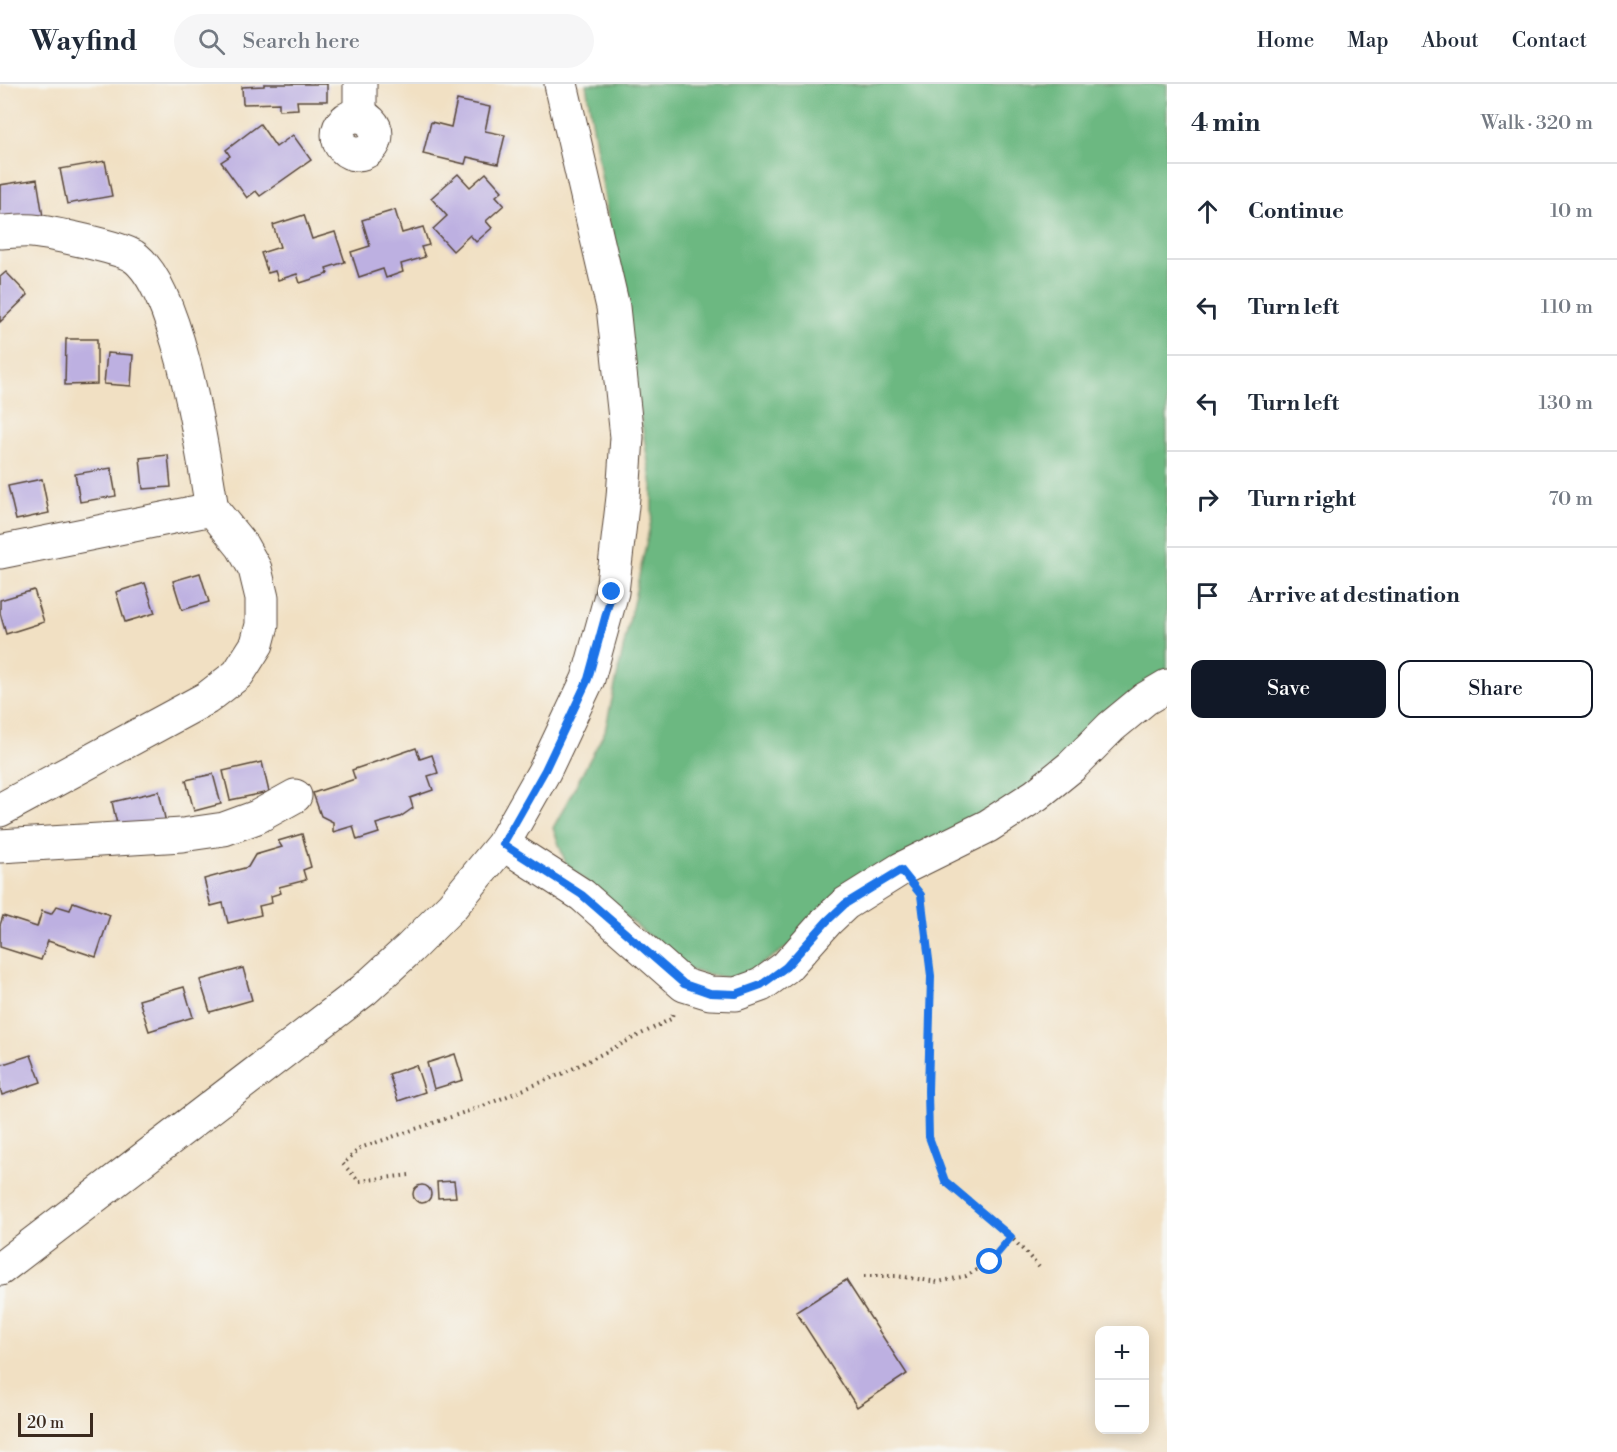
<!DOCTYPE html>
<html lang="en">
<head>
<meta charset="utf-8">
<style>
	:root { --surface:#fff; --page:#f6f6f7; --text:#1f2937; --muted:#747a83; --line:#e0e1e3; --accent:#111827 }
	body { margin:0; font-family:"Libre Bodoni",serif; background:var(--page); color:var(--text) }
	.controls { position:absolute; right:18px; bottom:18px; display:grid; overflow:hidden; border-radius:12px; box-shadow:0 3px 15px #0003 }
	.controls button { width:54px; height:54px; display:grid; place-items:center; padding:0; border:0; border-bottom:2px solid var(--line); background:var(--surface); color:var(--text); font:30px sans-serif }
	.scale { position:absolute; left:18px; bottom:15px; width:75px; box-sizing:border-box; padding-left:6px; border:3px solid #3b2a1e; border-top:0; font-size:16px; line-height:21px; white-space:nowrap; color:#3b2a1e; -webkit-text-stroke:4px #f6f6f2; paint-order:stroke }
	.stop { position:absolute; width:18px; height:18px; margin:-14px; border:4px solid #1a73e8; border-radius:50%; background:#fff }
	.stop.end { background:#1a73e8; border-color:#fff; box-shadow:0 2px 6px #0008 }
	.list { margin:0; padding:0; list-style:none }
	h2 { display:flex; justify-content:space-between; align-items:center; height:78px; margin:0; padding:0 24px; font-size:26px }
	h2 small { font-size:20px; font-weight:400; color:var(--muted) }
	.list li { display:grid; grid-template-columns:39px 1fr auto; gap:18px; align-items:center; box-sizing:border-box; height:96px; padding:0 24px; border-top:2px solid var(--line) }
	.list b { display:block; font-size:22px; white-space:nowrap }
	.list em { font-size:20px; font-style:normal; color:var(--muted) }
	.actions { display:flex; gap:12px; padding:18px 24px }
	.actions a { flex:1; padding:14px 0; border:2px solid var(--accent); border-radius:12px; text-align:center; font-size:21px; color:var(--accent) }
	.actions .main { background:var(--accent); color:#fff }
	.icon { flex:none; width:33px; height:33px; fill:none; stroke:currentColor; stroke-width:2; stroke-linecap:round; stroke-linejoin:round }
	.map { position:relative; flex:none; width:1167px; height:1368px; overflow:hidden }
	header { display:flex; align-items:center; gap:36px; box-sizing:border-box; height:84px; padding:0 30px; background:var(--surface); border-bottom:2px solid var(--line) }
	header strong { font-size:28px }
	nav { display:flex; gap:33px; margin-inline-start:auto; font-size:21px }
	.search { width:420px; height:54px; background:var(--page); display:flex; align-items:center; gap:15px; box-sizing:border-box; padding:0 21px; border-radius:33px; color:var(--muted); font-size:22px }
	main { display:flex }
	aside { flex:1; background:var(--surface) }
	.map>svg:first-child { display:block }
</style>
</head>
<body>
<header>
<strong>Wayfind</strong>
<div class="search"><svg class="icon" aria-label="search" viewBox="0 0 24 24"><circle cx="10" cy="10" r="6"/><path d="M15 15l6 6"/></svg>Search here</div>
<nav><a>Home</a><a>Map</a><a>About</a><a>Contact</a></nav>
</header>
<main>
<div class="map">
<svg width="1167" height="1368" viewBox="0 0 1167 1368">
	<rect width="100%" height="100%" fill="#f6f6f2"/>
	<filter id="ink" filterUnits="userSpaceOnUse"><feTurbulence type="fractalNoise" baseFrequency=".0167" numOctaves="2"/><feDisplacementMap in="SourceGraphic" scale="12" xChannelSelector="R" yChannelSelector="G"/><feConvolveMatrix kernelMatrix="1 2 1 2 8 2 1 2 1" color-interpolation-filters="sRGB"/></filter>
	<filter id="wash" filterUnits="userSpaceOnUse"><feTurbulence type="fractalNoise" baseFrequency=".008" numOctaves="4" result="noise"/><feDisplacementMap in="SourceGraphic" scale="24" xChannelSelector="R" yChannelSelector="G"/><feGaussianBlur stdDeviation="1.35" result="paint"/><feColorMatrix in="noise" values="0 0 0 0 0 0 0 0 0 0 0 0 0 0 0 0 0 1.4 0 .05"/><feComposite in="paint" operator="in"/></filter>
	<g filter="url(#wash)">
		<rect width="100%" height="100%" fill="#f1e0c3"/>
		<polygon fill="#6cb881" stroke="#547150" stroke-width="1.5" points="586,0 1167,0 1167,609 738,896 688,886 566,780 553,744 605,647 652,433 652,402"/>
		<g id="blocks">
			<g fill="#bdb0e1">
				<polygon points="264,0 327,0 327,17 297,17 298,25 279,26 279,19 243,20 242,3 264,2"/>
				<polygon points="457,16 490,23 485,47 505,51 498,80 467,73 465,80 423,70 431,38 451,43"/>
				<polygon points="260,40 276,63 293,51 311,76 260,112 256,107 247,114 221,78 230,72 226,66"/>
				<polygon points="105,77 112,112 67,120 60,85"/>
				<polygon points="486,89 502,107 496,112 504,121 486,137 492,144 476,158 470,151 453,167 433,145 447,132 431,114 458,90 470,103"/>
				<polygon points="37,95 43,133 0,140 0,101"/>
				<polygon points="395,126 402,149 423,143 429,161 421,163 425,173 401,180 403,188 386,194 383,185 359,193 351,168 370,162 362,136"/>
				<polygon points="304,131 312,155 335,148 345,178 326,184 328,190 300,199 297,190 278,196 275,187 268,189 261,169 280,163 273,141"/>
				<polygon points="6,188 28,211 0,238 0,193"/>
				<polygon points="66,255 97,255 97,300 65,301"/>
				<polygon points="107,269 133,271 131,302 104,300"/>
				<polygon points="168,371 171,403 143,405 140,374"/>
				<polygon points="111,384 116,412 80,418 75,390"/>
				<polygon points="42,395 49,429 16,436 8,402"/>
				<polygon points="200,489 209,518 182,526 173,497"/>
				<polygon points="145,499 155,529 125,538 116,508"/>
				<polygon points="34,506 44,538 6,550 0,529 0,516"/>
				<polygon points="416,664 420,675 432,671 438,689 428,692 433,706 410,714 413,724 400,733 376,740 379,749 357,756 353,742 333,748 333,738 321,732 313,709 355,695 352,686"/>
				<polygon points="262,678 269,708 230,716 223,687"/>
				<polygon points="213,690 221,720 194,727 186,696"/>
				<polygon points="159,707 166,739 119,749 112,718"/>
				<polygon points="302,750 311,783 303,786 306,796 279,803 281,809 271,812 272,819 259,822 261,831 228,839 223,819 211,822 204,795 248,783 255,771 282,763 278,757"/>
				<polygon points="73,818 110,831 96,873 48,857 41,876 0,863 0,841 3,832 37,843 42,827 51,830 57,822 70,826"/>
				<polygon points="243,884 252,916 210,928 200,896"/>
				<polygon points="184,903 193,933 149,947 139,916"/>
				<polygon points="455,970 463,996 434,1005 427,979"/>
				<polygon points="31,971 41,998 2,1011 0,1004 0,981"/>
				<polygon points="416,981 425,1008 398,1017 389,990"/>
				<polygon points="454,1097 456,1113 438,1114 437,1098"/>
				<circle cx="422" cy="1110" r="9"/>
				<polygon points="846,1196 907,1290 857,1323 796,1228"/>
			</g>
		</g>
	</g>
	<g filter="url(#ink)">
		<use href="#blocks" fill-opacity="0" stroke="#564537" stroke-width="1.5"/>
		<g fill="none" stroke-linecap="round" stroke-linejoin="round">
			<g stroke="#564537" stroke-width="35">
				<g id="minor">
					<polyline points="360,32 360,0"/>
					<circle cx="357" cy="51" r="19"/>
					<path d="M0 148C10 148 22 146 32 147 52 149 118 163 133 172 179 202 203 371 212 425"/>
					<polyline points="0,468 212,425 242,462 255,485 262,514 262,541 257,560 238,590 207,614 0,726"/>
					<polyline points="503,760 582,811 684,901 710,909 736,910 761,901 786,883 827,837 845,820 901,785 988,742 1036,711 1072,682 1111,643 1145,615 1167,602"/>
					<polyline points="0,762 182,751 224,745 257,733 295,712"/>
					<polyline points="0,1185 364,906 410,864 452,822 503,760 545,686 588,595 612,508 623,413 627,353 613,223 561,0"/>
				</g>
			</g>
			<g stroke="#564537" stroke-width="4" stroke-dasharray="1.5 4.5" stroke-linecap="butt">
				<polyline points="918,808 921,811 931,892 928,1007 929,1054 945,1097 1011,1153 1039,1183"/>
				<polyline points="409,1091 359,1097 343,1080 360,1064 483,1022 564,989 671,935 674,926"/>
				<polyline points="864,1192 897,1192 938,1198 966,1192 990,1178 1011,1153"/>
			</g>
			<use href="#minor" stroke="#fff" stroke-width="33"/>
		</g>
	</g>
	<g fill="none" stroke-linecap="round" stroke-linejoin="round" filter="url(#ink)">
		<polyline stroke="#1a73e8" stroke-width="8" points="612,508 588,595 545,686 503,760 582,811 684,900 710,909 736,910 761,901 786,883 827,837 845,820 901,786 921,811 931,892 928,1007 929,1053 945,1097 1011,1153 990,1178"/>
	</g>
</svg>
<div class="controls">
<button>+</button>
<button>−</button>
</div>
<div class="scale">20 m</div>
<div class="stop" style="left:990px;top:1178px"></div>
<div class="stop end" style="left:612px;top:508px"></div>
</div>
<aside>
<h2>4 min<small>Walk · 320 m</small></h2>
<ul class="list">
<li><svg class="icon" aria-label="ahead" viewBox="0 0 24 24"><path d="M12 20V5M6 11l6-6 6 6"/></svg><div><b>Continue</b></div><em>10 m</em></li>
<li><svg class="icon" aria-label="left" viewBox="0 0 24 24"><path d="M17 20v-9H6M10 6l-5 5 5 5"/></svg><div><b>Turn left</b></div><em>110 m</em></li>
<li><svg class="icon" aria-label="left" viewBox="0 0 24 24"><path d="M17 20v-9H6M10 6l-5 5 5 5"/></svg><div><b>Turn left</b></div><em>130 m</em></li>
<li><svg class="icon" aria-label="right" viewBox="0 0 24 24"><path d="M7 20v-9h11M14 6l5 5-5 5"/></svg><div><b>Turn right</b></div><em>70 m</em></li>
<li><svg class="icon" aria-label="arrive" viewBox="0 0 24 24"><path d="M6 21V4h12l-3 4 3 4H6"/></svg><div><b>Arrive at destination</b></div></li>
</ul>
<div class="actions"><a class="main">Save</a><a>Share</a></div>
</aside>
</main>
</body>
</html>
